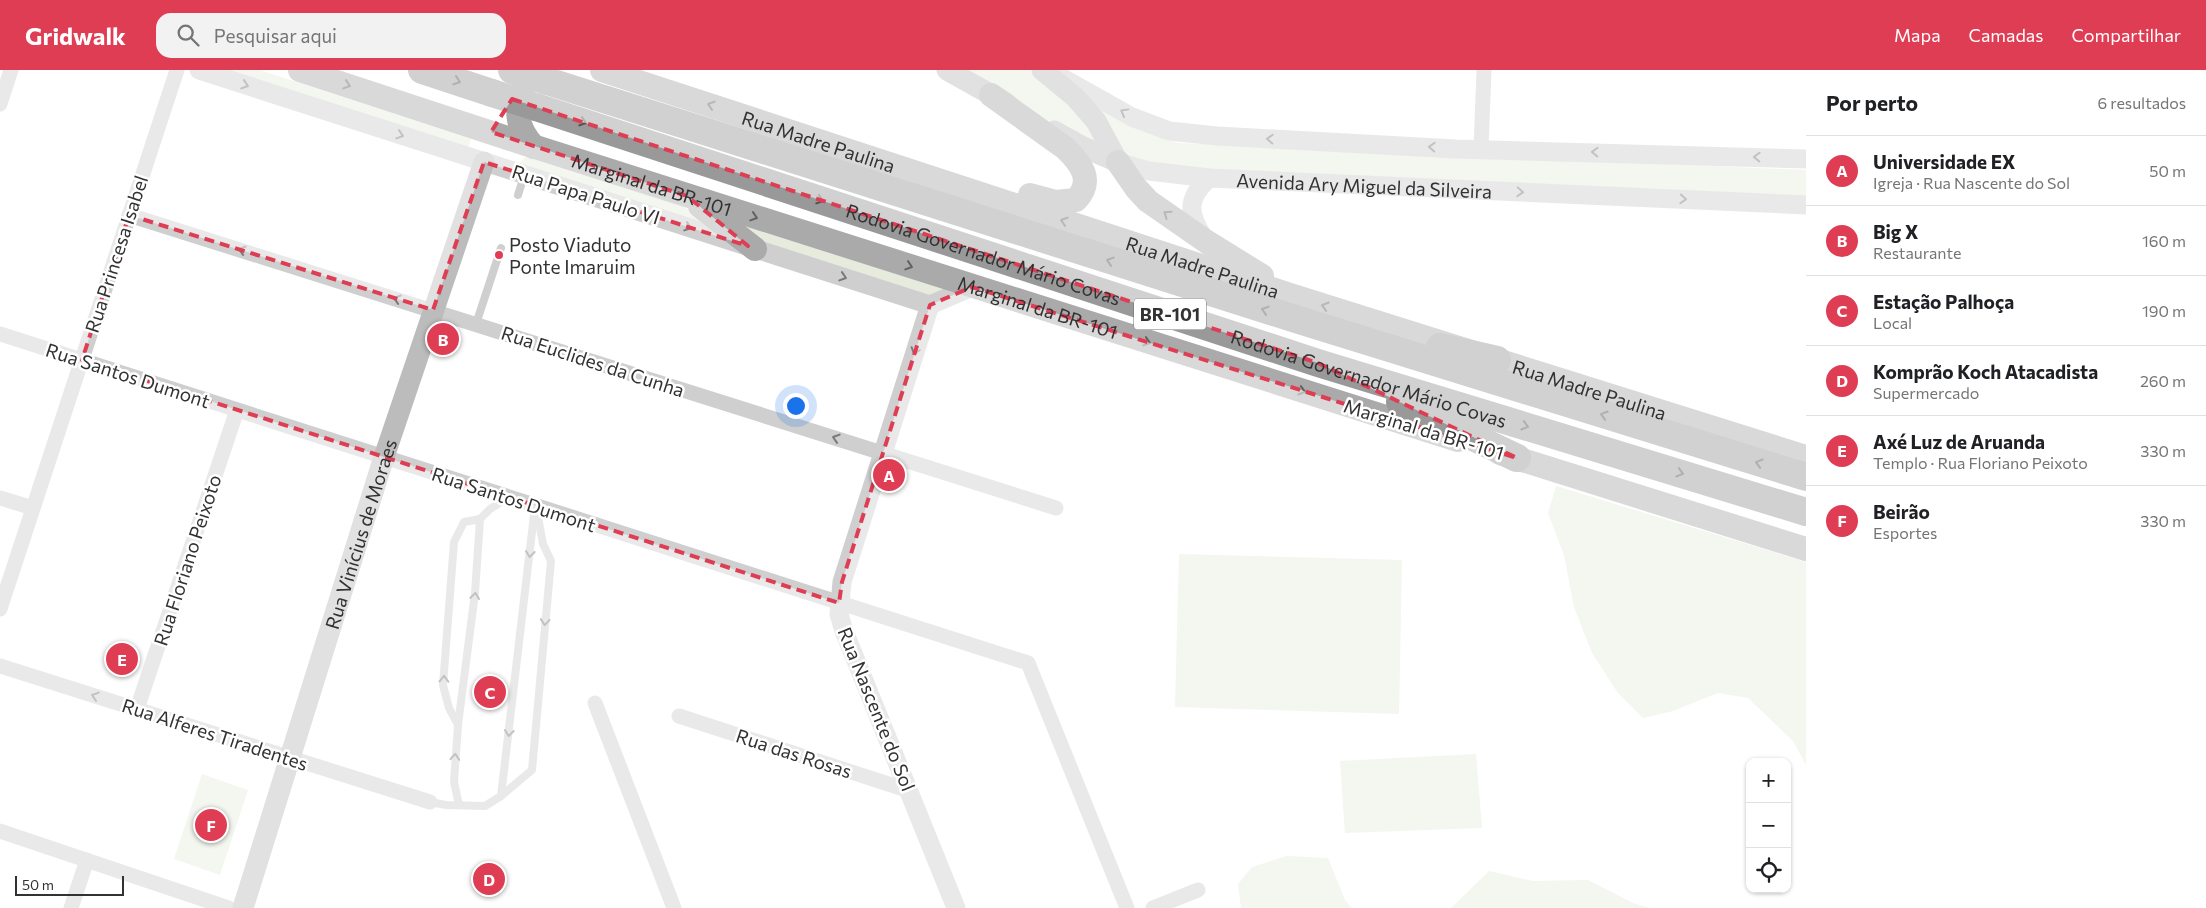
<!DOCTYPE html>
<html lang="pt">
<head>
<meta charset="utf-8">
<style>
	:root { --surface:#fff; --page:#f2f2f2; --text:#202124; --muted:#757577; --line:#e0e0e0; --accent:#df3d54 }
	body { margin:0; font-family:Commissioner,sans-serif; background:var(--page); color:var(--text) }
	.controls { position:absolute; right:15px; bottom:15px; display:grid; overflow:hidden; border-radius:10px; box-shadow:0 1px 4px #0004 }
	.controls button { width:45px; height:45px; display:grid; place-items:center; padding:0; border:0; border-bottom:1px solid var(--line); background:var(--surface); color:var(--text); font:25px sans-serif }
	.scale { position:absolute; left:15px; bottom:12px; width:109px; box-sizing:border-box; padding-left:5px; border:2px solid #323232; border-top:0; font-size:14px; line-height:18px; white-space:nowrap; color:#323232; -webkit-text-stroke:4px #fff; paint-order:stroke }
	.you { position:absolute; left:795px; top:335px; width:18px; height:18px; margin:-12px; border:4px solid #fff; border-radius:50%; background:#1a73e8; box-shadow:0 0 0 8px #1a73e833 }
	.badge { display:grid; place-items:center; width:32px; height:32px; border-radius:50%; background:var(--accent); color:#fff; font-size:16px; font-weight:700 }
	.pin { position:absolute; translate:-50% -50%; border:2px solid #fff; box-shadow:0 1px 5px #0006 }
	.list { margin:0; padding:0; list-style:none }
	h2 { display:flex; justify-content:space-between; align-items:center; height:65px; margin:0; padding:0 20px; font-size:21px }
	h2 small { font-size:16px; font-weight:400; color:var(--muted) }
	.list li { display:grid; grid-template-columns:32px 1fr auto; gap:15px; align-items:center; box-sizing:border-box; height:70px; padding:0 20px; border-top:1px solid var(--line) }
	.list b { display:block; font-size:19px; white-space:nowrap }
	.list p { margin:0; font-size:16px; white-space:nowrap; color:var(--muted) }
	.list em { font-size:16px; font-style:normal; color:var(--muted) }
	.icon { flex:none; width:28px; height:28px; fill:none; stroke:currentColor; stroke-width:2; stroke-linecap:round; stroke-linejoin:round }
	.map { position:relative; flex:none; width:1806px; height:838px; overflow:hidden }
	header { display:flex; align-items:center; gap:30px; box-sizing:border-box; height:70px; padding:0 25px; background:var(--accent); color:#fff }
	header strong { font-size:24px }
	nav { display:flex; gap:28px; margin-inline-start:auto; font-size:18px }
	.search { width:350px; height:45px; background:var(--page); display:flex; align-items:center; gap:12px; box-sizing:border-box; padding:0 18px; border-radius:15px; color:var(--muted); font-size:19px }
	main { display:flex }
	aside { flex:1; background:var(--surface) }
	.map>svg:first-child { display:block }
</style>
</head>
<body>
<header>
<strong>Gridwalk</strong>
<div class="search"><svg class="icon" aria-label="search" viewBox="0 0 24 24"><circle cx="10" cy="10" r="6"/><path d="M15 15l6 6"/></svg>Pesquisar aqui</div>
<nav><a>Mapa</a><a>Camadas</a><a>Compartilhar</a></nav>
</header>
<main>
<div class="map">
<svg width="1806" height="838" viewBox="0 0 1806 838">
	<rect width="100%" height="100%" fill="#fff"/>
	<g fill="#e6ebde">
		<polygon points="215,0 260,0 471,69 467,82"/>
		<polygon points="959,0 1030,0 1061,20 1109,84 1081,71"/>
		<path d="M1094 36C1122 52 1148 66 1179 73L1806 100V129L1232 106 1123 90Z"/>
		<polygon points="526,87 684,136 715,162 519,93"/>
		<polygon points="722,142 952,221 926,230 763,174"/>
		<polygon points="1556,416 1806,492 1806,695 1793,671 1748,628 1718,623 1673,641 1643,648 1618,623 1592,583 1574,537 1564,485 1548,443"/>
		<polygon points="1179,484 1402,490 1399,644 1175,637"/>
		<polygon points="1476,684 1482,758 1345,763 1340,691"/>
		<polygon points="202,704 248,720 220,805 174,789"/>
		<polygon points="1287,786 1328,788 1345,830 1352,838 1241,838 1238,814 1252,797"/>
		<polygon points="1489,801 1533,811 1588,810 1633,833 1650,838 1451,838"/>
	</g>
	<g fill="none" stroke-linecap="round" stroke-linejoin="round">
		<g stroke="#cfcfcf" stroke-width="8">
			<polyline points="518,125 524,106"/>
			<polyline points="476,254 501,178"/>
			<polyline points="458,655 449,638 443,615 454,472 464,452 480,449"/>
			<polyline points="501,726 532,700 551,491 543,474 537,442"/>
			<polyline points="430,732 446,735 485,736 501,726 535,436"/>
			<polyline points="459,735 454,712 458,655 475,523 480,449 490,439 509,427"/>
		</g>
		<g stroke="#cfcfcf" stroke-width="15">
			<polyline points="0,34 11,0"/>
			<polyline points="1481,79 1484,0"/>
			<polyline points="129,145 1056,438"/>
			<polyline points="0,264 1028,593 1127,838"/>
			<polyline points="0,428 33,438"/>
			<polyline points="0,539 177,0"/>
			<polyline points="0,596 430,732"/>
			<polyline points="595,633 674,838"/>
			<polyline points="137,639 237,340"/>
			<polyline points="679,646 910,721"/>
			<polyline points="0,761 229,838"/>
			<polyline points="71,838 87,790"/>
			<polyline points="1153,838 1198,820"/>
		</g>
		<g stroke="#cfcfcf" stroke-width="19">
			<polyline points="199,0 930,235 972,217"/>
			<polyline points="1059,6 1132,47 1169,61 1217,66 1456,79 1806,89"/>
			<path id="s1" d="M1118 92 1149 101 1209 108 1806 135"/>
			<path d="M1204 168C1188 144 1186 129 1209 108"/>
			<polyline points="930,235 842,512 839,544 844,561 956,838"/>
		</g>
		<g stroke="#bcbcbc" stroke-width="21">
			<polyline points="947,0 1006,33"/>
			<polyline points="1042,0 1076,28 1096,51 1118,92"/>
			<polyline points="1054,61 1083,77 1118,92"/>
			<path id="s2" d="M243 838 384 387 484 92"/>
		</g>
		<g stroke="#aaa" stroke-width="24">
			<path id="s3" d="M300 0 526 74 1458 370"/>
			<path id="s4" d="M602 0 1293 226 1806 387"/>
			<path d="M524 13C517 41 513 53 534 77"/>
			<path d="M991 25 1065 78C1082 94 1094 111 1076 130L1056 132 1030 125"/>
			<polyline points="1118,92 1136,118 1148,131 1207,172 1262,206"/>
			<polyline points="700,136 755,179"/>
			<polyline points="1500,383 1806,479"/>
		</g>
		<g stroke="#999" stroke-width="28">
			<polyline points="422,0 492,23"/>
			<polyline points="547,11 1302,251 1806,407"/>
			<path id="s5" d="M536 37 1318 293 1806 442"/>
			<polyline points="1440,277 1497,290"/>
			<polyline points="1400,332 1517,388"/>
		</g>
		<g stroke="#999" stroke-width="28">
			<polyline points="512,0 547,11"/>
			<polyline points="492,23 536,37"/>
		</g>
	</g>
	<defs><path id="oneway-chevron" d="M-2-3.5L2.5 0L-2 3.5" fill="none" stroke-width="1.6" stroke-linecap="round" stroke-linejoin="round" transform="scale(1.25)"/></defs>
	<g stroke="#515151">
		<use href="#oneway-chevron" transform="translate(457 11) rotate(18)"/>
		<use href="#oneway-chevron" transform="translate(583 52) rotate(18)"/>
		<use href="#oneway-chevron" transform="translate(820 130) rotate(18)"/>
		<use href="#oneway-chevron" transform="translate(1110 191) rotate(-162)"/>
		<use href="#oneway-chevron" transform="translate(1265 240) rotate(-162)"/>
		<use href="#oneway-chevron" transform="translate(1604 345) rotate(-163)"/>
		<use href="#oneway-chevron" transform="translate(1525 356) rotate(17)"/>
		<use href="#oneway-chevron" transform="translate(1759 393) rotate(-163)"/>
		<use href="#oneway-chevron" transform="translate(1680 403) rotate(17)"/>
	</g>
	<g stroke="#797979">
		<use href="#oneway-chevron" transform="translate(245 15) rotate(18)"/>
		<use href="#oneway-chevron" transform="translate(1124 42) rotate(-151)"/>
		<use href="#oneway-chevron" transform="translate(400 65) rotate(18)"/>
		<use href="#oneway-chevron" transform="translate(1270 69) rotate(-177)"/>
		<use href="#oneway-chevron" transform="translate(1432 77) rotate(-177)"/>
		<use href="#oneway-chevron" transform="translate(1595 82) rotate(-178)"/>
		<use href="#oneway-chevron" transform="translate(1757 87) rotate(-178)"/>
		<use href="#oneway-chevron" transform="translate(1520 122) rotate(3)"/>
		<use href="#oneway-chevron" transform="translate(1683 129) rotate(3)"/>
		<use href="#oneway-chevron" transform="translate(688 157) rotate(18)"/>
		<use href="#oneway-chevron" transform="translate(242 180) rotate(-163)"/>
		<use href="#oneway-chevron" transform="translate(843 207) rotate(18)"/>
		<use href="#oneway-chevron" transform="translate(397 229) rotate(-163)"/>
		<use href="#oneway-chevron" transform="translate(915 281) rotate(108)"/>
		<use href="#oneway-chevron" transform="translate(836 368) rotate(-162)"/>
		<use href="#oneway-chevron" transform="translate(530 484) rotate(97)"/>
		<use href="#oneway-chevron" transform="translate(475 526) rotate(-84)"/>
		<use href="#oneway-chevron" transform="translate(545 552) rotate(95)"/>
		<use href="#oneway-chevron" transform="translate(444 609) rotate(-89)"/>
		<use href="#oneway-chevron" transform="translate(95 626) rotate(-162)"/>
		<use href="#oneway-chevron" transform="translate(509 663) rotate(97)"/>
		<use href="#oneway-chevron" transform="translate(455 687) rotate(-86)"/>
	</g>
	<g stroke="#626262">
		<use href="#oneway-chevron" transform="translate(347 15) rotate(18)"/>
		<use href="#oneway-chevron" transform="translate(711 35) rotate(-162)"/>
		<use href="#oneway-chevron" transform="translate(1167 144) rotate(-145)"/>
		<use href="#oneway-chevron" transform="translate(754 147) rotate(18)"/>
		<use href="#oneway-chevron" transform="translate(1064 151) rotate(-162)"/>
		<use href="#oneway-chevron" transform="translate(909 196) rotate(18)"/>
		<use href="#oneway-chevron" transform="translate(1325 236) rotate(-163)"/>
		<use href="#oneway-chevron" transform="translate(1147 272) rotate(18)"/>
		<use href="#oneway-chevron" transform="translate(1302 321) rotate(17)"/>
	</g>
	<path d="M0 0H1806V838H0ZM512 29 1318 293 1517 388 972 217 930 235 842 512 839 533 82 290 129 145 433 240 484 92 748 176 687 126 491 62Z" fill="#fff" fill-opacity=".55" fill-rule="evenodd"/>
	<path fill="none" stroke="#df3d54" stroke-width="4" stroke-dasharray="10 6" stroke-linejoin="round" d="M512 29 1318 293 1517 388 972 217 930 235 842 512 839 533 82 290 129 145 433 240 484 92 748 176 687 126 491 62Z"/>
	<circle fill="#df3d54" stroke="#fff" stroke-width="2" cx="499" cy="185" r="5"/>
	<g text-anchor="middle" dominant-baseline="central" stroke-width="5" stroke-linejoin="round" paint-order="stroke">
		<rect fill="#fff" stroke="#707070" stroke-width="1" x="1134" y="228.5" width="72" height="31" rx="4"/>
		<g font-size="18" font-weight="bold" fill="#323232">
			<text x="1170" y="244">BR-101</text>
		</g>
		<g font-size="19" fill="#323232" stroke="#fff">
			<text stroke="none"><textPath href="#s4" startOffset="228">Rua Madre Paulina</textPath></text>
			<text stroke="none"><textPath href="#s3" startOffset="370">Marginal da BR-101</textPath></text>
			<text stroke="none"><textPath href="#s1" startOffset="248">Avenida Ary Miguel da Silveira</textPath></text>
			<text transform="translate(586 124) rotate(18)">Rua Papa Paulo VI</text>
			<text transform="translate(116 184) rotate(-72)">Rua Princesa Isabel</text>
			<text stroke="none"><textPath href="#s5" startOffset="471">Rodovia Governador Mário Covas</textPath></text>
			<text stroke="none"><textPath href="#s4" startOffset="632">Rua Madre Paulina</textPath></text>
			<text stroke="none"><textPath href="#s3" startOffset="775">Marginal da BR-101</textPath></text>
			<text transform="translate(593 291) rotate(18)">Rua Euclides da Cunha</text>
			<text transform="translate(128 305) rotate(18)">Rua Santos Dumont</text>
			<text stroke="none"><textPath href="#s5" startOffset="876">Rodovia Governador Mário Covas</textPath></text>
			<text stroke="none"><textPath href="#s4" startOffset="1038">Rua Madre Paulina</textPath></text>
			<text transform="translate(1424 359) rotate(17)">Marginal da BR-101</text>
			<text transform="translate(514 429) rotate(18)">Rua Santos Dumont</text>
			<text stroke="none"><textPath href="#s2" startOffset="392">Rua Vinícius de Moraes</textPath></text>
			<text transform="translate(187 490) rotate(-72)">Rua Floriano Peixoto</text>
			<text transform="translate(877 639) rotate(68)">Rua Nascente do Sol</text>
			<text transform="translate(215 664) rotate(18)">Rua Alferes Tiradentes</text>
			<text transform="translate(794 683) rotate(18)">Rua das Rosas</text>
		</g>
		<g font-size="19" fill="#323232" stroke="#fff" text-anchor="start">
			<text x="509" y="174">Posto Viaduto<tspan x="509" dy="22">Ponte Imaruim</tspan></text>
		</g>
	</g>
</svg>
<div class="controls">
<button>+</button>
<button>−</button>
<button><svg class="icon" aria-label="locate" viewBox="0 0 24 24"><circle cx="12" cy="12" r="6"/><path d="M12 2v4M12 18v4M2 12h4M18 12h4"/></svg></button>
</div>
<div class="scale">50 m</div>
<div class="you"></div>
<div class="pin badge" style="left:889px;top:405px">A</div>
<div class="pin badge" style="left:443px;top:269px">B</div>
<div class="pin badge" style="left:490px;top:622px">C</div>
<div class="pin badge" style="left:489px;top:809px">D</div>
<div class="pin badge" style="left:122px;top:589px">E</div>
<div class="pin badge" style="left:211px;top:755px">F</div>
</div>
<aside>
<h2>Por perto<small>6 resultados</small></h2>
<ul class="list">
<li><span class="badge">A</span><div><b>Universidade EX</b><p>Igreja · Rua Nascente do Sol</p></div><em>50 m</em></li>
<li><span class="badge">B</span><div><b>Big X</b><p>Restaurante</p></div><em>160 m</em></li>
<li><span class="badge">C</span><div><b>Estação Palhoça</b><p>Local</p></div><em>190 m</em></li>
<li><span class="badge">D</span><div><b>Komprão Koch Atacadista</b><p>Supermercado</p></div><em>260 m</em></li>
<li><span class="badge">E</span><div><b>Axé Luz de Aruanda</b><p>Templo · Rua Floriano Peixoto</p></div><em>330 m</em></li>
<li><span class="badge">F</span><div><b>Beirão</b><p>Esportes</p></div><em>330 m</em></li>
</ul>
</aside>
</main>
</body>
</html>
